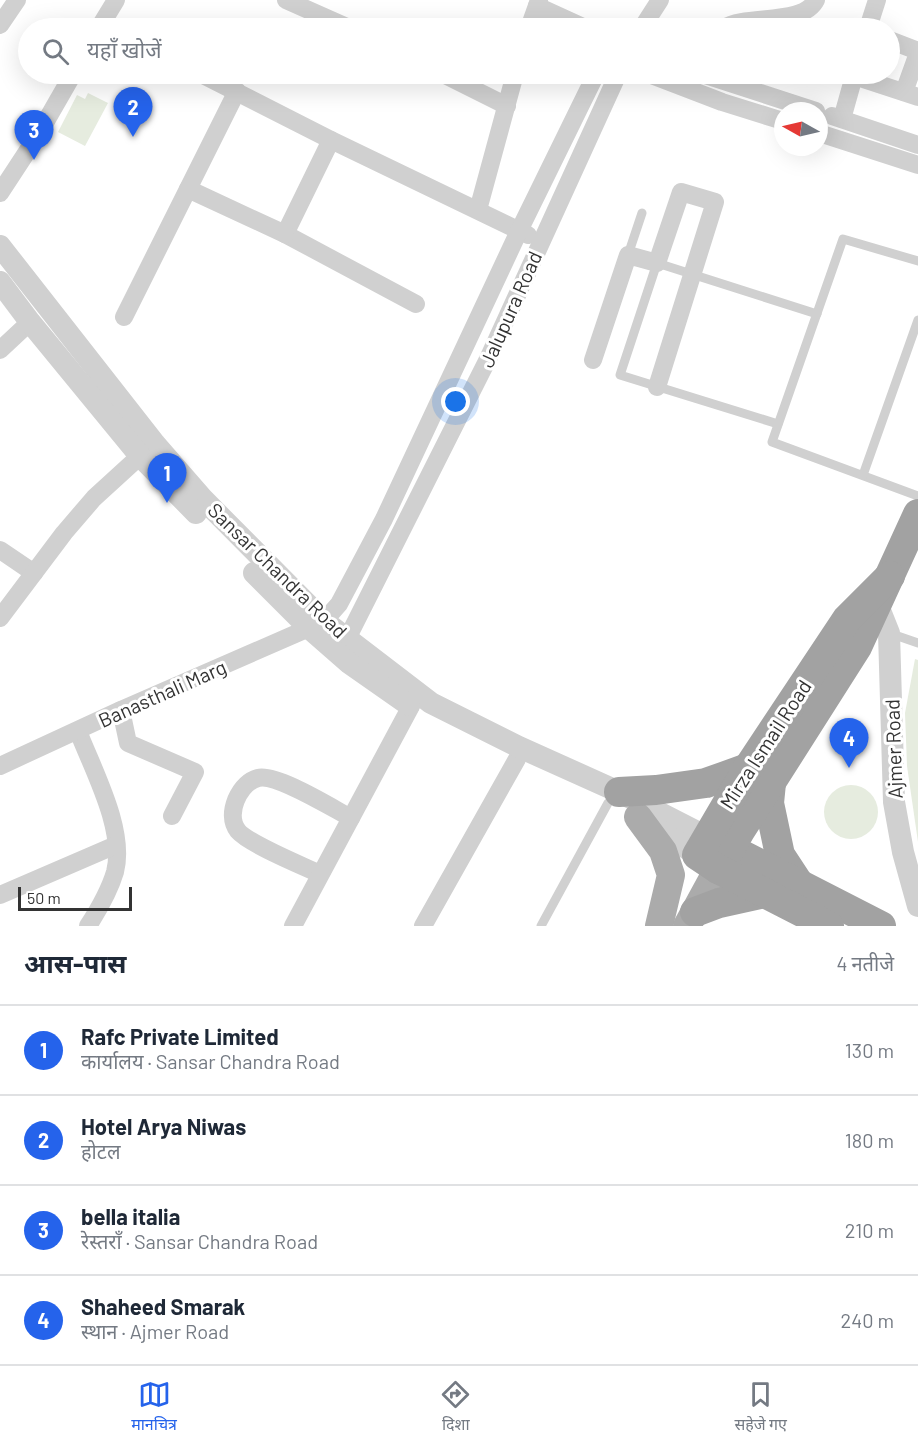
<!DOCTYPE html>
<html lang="hi">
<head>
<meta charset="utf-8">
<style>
	:root { --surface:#fff; --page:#f2f2f3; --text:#1f2937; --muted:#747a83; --line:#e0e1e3; --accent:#2563eb }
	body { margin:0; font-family:Barlow,"Noto Sans Devanagari",sans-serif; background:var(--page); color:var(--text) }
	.compass { position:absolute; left:774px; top:102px; width:54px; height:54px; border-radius:50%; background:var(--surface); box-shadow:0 6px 24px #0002; rotate:278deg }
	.scale { position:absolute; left:18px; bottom:15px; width:114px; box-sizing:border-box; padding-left:6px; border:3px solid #333; border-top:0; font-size:16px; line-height:21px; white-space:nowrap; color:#333; -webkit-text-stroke:4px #fff; paint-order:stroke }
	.you { position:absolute; left:456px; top:402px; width:21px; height:21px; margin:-15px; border:4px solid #fff; border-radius:50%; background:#1a73e8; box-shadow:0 0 0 9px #1a73e833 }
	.badge { display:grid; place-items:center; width:39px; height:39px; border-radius:50%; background:var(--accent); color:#fff; font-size:20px; font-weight:700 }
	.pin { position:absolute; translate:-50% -50px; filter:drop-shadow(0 2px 3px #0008) }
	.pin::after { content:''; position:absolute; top:32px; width:21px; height:18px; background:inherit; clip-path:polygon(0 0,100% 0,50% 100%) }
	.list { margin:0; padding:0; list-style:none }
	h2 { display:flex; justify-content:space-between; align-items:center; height:78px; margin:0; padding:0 24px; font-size:26px }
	h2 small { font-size:20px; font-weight:400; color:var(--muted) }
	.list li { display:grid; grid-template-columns:39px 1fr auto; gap:18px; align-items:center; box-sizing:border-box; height:90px; padding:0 24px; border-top:2px solid var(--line) }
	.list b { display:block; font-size:22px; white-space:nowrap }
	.list p { margin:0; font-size:20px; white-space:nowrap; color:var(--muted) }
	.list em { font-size:20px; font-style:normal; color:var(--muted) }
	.icon { flex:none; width:33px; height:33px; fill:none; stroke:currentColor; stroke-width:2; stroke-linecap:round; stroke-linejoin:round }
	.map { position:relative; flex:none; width:918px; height:926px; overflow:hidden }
	.search { position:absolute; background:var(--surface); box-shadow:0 6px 24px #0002; left:18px; right:18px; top:18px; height:66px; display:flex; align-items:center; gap:15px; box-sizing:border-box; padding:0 21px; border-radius:33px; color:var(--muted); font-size:22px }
	.sheet { height:438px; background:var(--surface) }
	nav { display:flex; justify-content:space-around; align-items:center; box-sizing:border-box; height:84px; border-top:2px solid var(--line); background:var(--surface); font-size:16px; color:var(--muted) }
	nav a { display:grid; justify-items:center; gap:3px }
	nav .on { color:var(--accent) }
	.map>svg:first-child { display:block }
</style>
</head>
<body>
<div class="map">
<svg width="918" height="926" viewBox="0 0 918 926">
	<rect width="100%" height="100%" fill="#fff"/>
	<g fill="#e6ecdf">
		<polygon points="88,93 108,103 85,146 58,132 77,95 85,99"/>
		<polygon points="915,659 918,660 918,842 907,766 905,713"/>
		<circle cx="851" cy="812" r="27"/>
	</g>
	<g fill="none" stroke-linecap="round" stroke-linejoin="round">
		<g stroke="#d0d0d0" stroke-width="9">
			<polyline points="628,255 642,213"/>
			<polyline points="918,261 843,239 772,442 918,496"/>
			<polyline points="778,424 620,375 657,263 817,314"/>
			<polyline points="863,475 918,320"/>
			<polyline points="889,633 918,643"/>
			<polyline points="541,926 608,803"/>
		</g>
		<g stroke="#d0d0d0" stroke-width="18">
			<polyline points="286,0 349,28"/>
			<polyline points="537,6 585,28"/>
			<polyline points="0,25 17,0"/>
			<polyline points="99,28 116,0"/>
			<polyline points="529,28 539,0"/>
			<polyline points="642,28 660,0"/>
			<path d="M724 28C746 14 803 26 816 0"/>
			<polyline points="868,28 877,0"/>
			<polyline points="890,49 892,41 918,51"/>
			<polyline points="201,74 331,140 528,235"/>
			<polyline points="443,74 507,106"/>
			<polyline points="649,74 722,102 783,121"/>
			<polyline points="702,74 816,111"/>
			<polyline points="904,92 918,53"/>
			<polyline points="832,116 918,145"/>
			<polyline points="842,119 854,76 918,97"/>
			<polyline points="819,133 918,165"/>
			<polyline points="331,140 285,234 416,304"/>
			<polyline points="188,189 285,234"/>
			<polyline points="0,193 38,135 73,74"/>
			<polyline points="478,210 515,74"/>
			<polyline points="124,317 237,91"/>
			<polyline points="0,350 30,322"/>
			<polyline points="593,360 628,255 657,263 681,192 715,202 657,387"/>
			<polyline points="0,550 34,573"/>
			<polyline points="0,618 64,533 94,498 140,456"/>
			<polyline points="339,649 348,637 488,359 618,74"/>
			<polyline points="121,710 128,743 195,772 172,816"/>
			<path d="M78 731C93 770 126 830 115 872 109 892 99 909 88 926"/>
			<polyline points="0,766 121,710 309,628 324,621 339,604 384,519 519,231 596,74"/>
			<path d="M320 874C303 866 249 844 238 831 231 822 232 810 236 800 240 791 247 781 258 778 276 773 332 808 351 818"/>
			<polyline points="0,895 116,845"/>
			<polyline points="293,926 411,706"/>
			<polyline points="423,926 517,759"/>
		</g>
		<g stroke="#d0d0d0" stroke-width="22">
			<polyline points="0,246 155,444 202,498 324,621 431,703 519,747 619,792 707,837"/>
			<polyline points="0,282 30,322 140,456 196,513"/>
			<polyline points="254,573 309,628 349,663 409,705"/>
			<polyline points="873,593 889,633 894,802 903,852 918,906"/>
			<polyline points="646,822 697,855"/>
		</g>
		<g stroke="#ababab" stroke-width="28">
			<polyline points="638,817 663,851 671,875 659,926"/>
			<polyline points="687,926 718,869"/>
		</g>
		<g stroke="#a2a2a2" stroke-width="30">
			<polyline points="771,783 769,803 780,855 799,884"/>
			<polyline points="619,792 656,790 706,783 748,768"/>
			<polyline points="713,840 881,926"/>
			<polyline points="718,869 740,831 857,647 918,514"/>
			<polyline points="695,912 719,903 765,893"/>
			<polyline points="829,926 718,869 697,855 748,768 847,619 890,576"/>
		</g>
	</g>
	<g text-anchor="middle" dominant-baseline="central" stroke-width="6" stroke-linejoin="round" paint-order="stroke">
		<g font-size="20" fill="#333" stroke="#fff">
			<text transform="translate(510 309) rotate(-66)">Jalupura Road</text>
			<text transform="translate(278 570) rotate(44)">Sansar Chandra Road</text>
			<text transform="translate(162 693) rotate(-24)">Banasthali Marg</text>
			<text transform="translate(765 744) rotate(-57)">Mirza Ismail Road</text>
			<text transform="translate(893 749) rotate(-92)">Ajmer Road</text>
		</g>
	</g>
</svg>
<svg class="compass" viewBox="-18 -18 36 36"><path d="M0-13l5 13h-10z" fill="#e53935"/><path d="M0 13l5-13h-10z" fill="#747a83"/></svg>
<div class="scale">50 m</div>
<div class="you"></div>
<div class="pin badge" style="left:167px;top:503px">1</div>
<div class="pin badge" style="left:133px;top:137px">2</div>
<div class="pin badge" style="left:34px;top:160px">3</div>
<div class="pin badge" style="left:849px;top:768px">4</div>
<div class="search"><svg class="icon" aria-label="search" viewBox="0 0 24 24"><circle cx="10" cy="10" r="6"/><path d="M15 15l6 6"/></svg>यहाँ खोजें</div>
</div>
<section class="sheet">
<h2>आस-पास<small>4 नतीजे</small></h2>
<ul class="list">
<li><span class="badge">1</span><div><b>Rafc Private Limited</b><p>कार्यालय · Sansar Chandra Road</p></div><em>130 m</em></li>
<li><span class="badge">2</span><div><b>Hotel Arya Niwas</b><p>होटल</p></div><em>180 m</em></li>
<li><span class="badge">3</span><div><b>bella italia</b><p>रेस्तराँ · Sansar Chandra Road</p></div><em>210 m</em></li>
<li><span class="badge">4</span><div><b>Shaheed Smarak</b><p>स्थान · Ajmer Road</p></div><em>240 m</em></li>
</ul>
</section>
<nav>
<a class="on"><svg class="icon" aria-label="map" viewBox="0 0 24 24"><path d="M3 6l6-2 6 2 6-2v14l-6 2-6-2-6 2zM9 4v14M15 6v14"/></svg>मानचित्र</a>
<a><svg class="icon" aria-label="directions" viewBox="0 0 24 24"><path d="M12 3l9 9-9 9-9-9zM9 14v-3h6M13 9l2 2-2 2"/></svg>दिशा</a>
<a><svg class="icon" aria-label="saved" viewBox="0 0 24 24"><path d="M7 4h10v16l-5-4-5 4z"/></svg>सहेजे गए</a>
</nav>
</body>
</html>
